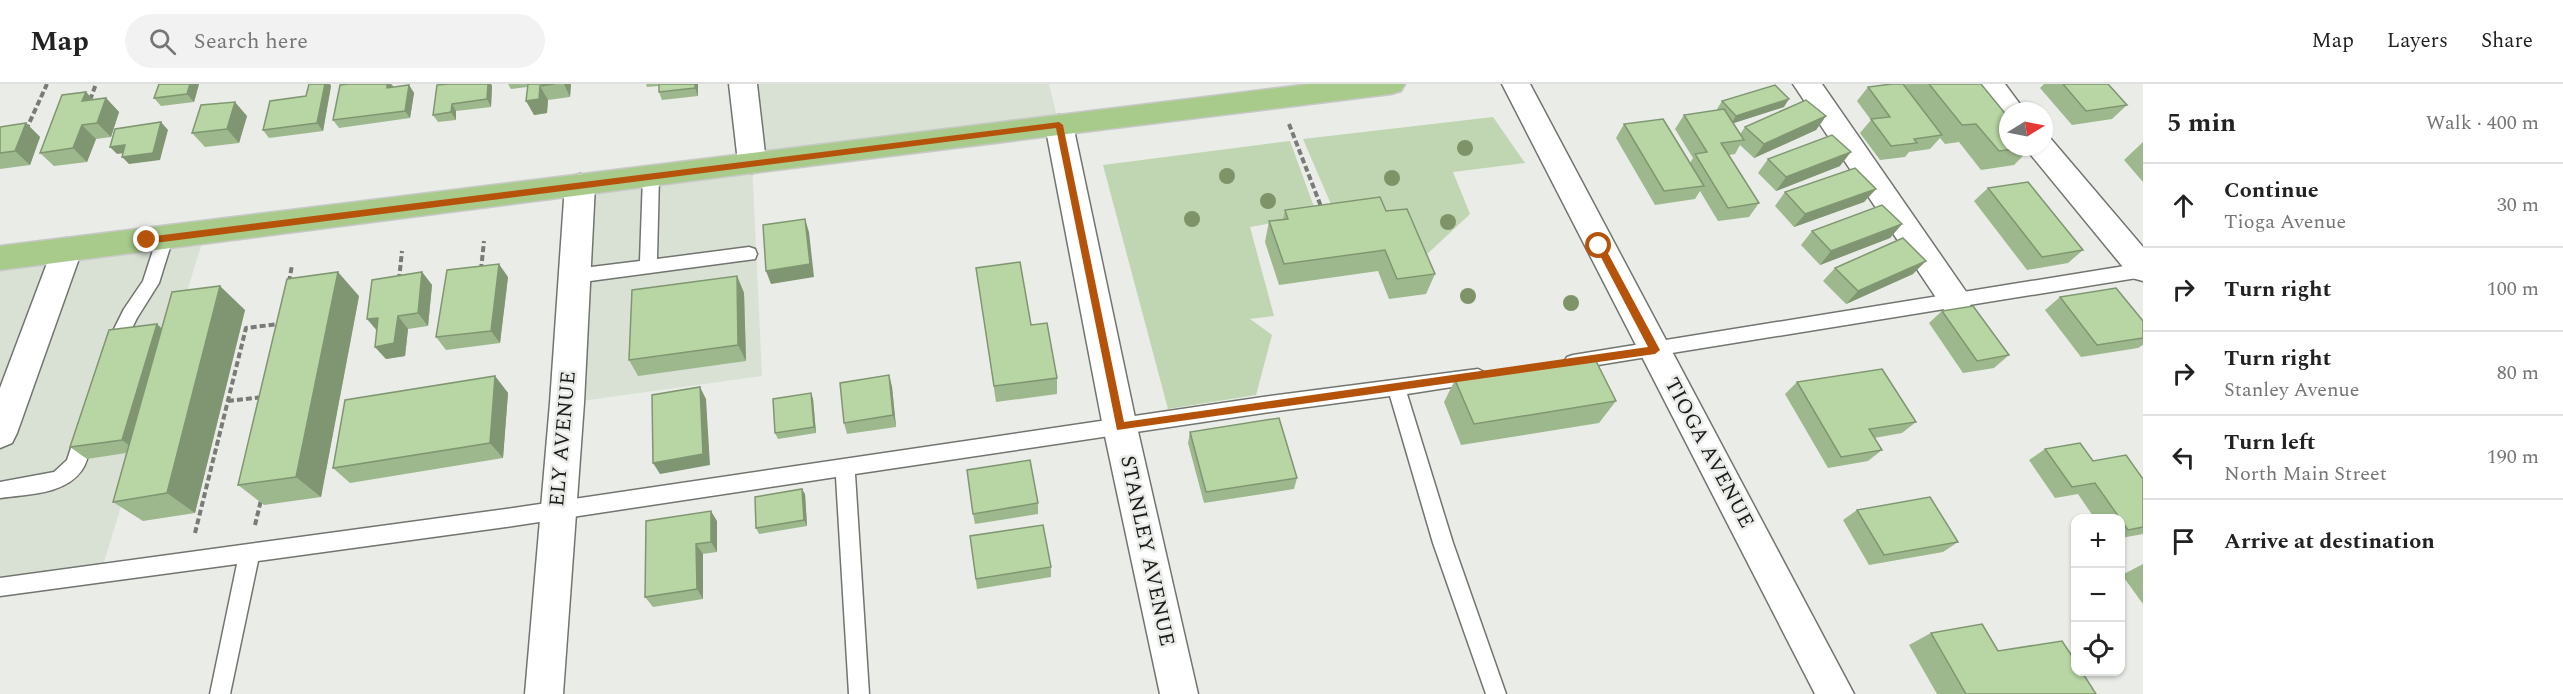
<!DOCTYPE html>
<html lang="en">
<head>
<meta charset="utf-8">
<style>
	:root { --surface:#fff; --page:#f2f2f2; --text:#222; --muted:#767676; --line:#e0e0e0 }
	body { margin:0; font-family:Spectral,serif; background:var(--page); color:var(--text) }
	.controls { position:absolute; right:18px; bottom:18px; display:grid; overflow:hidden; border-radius:12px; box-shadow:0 2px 4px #0004 }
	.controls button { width:54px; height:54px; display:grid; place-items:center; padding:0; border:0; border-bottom:2px solid var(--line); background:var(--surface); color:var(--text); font:30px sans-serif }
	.compass { position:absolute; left:1999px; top:18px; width:54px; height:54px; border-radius:50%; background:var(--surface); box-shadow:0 2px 4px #0004; rotate:80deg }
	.stop { position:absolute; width:18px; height:18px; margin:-14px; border:4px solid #b45309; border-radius:50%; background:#fff }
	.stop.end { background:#b45309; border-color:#fff; box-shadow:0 2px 6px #0008 }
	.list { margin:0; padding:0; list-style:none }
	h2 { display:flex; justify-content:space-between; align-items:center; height:78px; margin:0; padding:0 24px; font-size:26px }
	h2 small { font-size:20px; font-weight:400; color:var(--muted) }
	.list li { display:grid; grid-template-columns:39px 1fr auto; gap:18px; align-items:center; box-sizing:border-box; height:84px; padding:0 24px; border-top:2px solid var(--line) }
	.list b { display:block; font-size:22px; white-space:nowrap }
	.list p { margin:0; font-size:20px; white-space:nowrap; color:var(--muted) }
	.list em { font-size:20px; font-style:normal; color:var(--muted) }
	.icon { flex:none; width:33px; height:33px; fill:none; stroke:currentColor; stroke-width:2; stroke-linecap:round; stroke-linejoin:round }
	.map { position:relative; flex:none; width:2143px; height:610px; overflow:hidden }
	header { display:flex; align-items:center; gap:36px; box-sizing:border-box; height:84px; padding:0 30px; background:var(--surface); border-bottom:2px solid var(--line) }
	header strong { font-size:28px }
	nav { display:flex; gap:33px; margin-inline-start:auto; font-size:21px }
	.search { width:420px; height:54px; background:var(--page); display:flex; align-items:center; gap:15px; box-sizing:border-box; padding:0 21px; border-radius:33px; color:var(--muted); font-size:22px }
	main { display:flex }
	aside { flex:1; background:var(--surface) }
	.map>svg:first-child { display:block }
</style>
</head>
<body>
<header>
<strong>Map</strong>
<div class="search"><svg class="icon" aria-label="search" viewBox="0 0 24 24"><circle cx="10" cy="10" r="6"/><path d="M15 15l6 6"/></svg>Search here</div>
<nav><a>Map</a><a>Layers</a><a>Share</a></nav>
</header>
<main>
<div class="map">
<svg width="2143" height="610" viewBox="0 0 2143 610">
	<rect width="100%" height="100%" fill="#e9ece7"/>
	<g fill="#d9e1d5">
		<polygon points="743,0 1049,0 1059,41 752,78 762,292 567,319 580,101 752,78"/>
		<polygon points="205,149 100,491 0,503 0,174"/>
	</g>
	<g fill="#c0d5b2">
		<polygon points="1493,33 1525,79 1453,88 1470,130 1424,173 1336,132 1303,55"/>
		<polygon points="1290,57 1317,131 1250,143 1274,232 1250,235 1272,251 1256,311 1168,325 1103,81"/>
	</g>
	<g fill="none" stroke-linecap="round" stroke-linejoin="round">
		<g stroke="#71746f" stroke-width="3">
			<g id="service">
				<polygon points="651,86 657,88 659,92 657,175 749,163 755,165 757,170 755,175 575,199 569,197 567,192 569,187 575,185 640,177 643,92 645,88"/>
				<polygon points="165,148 171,149 173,154 159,199 137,234 119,270 113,272 107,270 104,265 124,225 143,197 157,154 159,149"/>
				<polygon points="2143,179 2143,193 1573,285 1567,283 1564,278 1567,273 1573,271"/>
				<polygon points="1478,285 1484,288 1487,293 1484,298 1407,310 1453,459 1506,610 1486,610 1433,459 1390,312 1263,329 855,390 869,610 849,610 836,393 506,443 258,477 230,610 210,610 237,480 0,512 0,494 506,425 1263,313"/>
				<path d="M86 338 93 340 95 346C91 358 89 376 82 386 65 411 27 410 0 414V398L54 388 67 376 79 340Z"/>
			</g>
		</g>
		<g stroke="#71746f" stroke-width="3">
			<g id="minor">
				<polygon points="729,0 757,0 766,78 762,86 752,89 742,86 738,78"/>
				<polygon points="1502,0 1530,0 1854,610 1815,610"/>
				<polygon points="1793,0 1822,0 1967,209 1972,218 1967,227 1956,231 1945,227"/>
				<polygon points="1975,0 2005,0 2025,27 2008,27 2008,36 2001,34"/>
				<polygon points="1059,31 1069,34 1073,41 1137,343 1198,610 1160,610 1103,343 1045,41 1049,34"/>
				<polygon points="2044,53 2051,55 2143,163 2143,197 2132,194 2031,71 2027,63 2044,63"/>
				<polygon points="580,90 590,93 595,101 584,319 563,610 525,610 550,319 565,101 570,93"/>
				<polygon points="67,154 78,158 82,166 17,349 12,359 0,364 0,304 52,166 56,158"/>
			</g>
		</g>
		<g stroke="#c8c8c8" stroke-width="3">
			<polygon id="primary" points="1310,0 1405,0 1401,7 1391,10 752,89 0,186 0,162"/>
		</g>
		<g stroke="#797b78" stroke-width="4" stroke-dasharray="6 3" stroke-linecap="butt">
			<polyline points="90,16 96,0"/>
			<polyline points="1289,40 1322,125"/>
			<polyline points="26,46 47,0"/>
			<polyline points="481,186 484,157"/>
			<polyline points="399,196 402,167"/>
			<polyline points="289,198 292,181"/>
			<polyline points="228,317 263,313"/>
			<polyline points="255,441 261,416"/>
			<polyline points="195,449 246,244 279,240"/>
		</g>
		<use href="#service" fill="#fff" fill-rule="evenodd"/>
		<use href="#minor" fill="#fff" fill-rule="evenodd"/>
		<use href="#primary" fill="#a8cb8b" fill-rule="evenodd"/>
	</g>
	<g fill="#7e9368">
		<circle cx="1465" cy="64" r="8"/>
		<circle cx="1227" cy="92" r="8"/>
		<circle cx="1392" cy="94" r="8"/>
		<circle cx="1268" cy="117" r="8"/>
		<circle cx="1192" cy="135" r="8"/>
		<circle cx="1448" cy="138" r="8"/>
		<circle cx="1468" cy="212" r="8"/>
		<circle cx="1571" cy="219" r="8"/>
	</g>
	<g fill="#9db88c">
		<polygon points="159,0 199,0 194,18 161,22 154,14"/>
		<polygon points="309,0 330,0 331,2 323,47 269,54 263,46 306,12"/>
		<polygon points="348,0 391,0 393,3 409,1 414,9 410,34 339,44 333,36"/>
		<polygon points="448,0 491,0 492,2 491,23 456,27 456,36 438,38 433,31"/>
		<polygon points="508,0 571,0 570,13 548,16 547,29 534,31 527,3 511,5"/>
		<polygon points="646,0 698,0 698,12 662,16 659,8 659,2 647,3"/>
		<polygon points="1892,0 1981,0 2032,63 2014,81 1981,86 1959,58 1945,60 1940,54 1930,65 1909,68 1905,73 1880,76 1860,49 1871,36 1857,17 1868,3"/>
		<polygon points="2044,0 2108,0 2127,21 2112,35 2072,41 2040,4"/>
		<polygon points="86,8 93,16 106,14 119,28 111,53 96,55 87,78 54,82 40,69"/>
		<polygon points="1722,17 1784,23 1733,39 1740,50 1745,43 1826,32 1816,46 1754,74 1740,61 1735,70 1729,71 1759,119 1749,133 1718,137 1700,107 1695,115 1655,121 1616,54 1624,40 1690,79 1693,74 1675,45 1684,31 1718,26 1717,25"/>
		<polygon points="247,32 239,59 205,63 192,49"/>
		<polygon points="26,39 40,53 30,81 0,85 0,43"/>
		<polygon points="2143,58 2143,98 2124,76"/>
		<polygon points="1768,75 1840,82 1776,107 1758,89"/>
		<polygon points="1988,104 2083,166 2068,179 2027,186 1974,117"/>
		<polygon points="1876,105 1864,118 1794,143 1775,122 1785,108"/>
		<polygon points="1285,126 1386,127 1435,190 1426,210 1389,215 1378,187 1279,201 1265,158 1269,137 1283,135"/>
		<polygon points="1902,140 1890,154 1820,181 1801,161 1812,147"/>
		<polygon points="976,184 1031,241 1057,294 1057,310 996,318"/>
		<polygon points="1835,184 1913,190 1846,220 1823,197"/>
		<polygon points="422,188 432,201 428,242 408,245 405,272 386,275 375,263"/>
		<polygon points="737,192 744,209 746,277 638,292 629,276"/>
		<polygon points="508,193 500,259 446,266 436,253"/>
		<polygon points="359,212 321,413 264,421 238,401"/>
		<polygon points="2060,213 2143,237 2143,261 2138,264 2081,273 2045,226"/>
		<polygon points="245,226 195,429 143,437 113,418 126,369 87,375 70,363 162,244"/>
		<polygon points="1942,227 2009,271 1994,284 1963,289 1929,239"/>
		<polygon points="889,291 892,303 896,343 847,350 844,339"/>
		<polygon points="495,292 508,309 503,374 350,399 333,384"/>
		<polygon points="1455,296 1616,317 1599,339 1461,361 1444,318"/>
		<polygon points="1797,298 1916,338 1902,349 1874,354 1882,366 1868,377 1828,384 1785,310"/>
		<polygon points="811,309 813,315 816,349 778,355 775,349"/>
		<polygon points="1190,348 1297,394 1294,405 1204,419 1188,359"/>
		<polygon points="2045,365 2093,377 2143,395 2143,450 2121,454 2121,435 2095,435 2078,410 2055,414 2029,376"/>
		<polygon points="805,410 807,442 759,450 756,444"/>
		<polygon points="1038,419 1038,430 975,440 973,430"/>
		<polygon points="1857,426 1958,458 1943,468 1869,481 1843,436"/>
		<polygon points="717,437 717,468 703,470 703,515 653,523 645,513"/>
		<polygon points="970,452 1051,483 1051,493 977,505"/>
		<polygon points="2143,480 2143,520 2122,491"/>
		<polygon points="1931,549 1998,567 2096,610 1937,610 1909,561"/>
	</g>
	<g fill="#809672">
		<polygon points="190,0 199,0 194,18 187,10"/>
		<polygon points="325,0 330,0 331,2 323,47 317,39"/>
		<polygon points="387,0 391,0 393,2 392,12 387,4"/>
		<polygon points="488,0 491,0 492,2 491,23 487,15"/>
		<polygon points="564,0 571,0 570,13"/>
		<polygon points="695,0 698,0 698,12 695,4"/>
		<polygon points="409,1 414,9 410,34 405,27"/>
		<polygon points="540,2 548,16 547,29 534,31 526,17"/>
		<polygon points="86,8 99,22 82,17"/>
		<polygon points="106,14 119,28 111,53 97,39"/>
		<polygon points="1789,15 1784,23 1731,40 1736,32"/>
		<polygon points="235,18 247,32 239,59 227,45"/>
		<polygon points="452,20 456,27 456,36 451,28"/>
		<polygon points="1826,32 1816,46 1754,74 1764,60"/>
		<polygon points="161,38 168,46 160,76 129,80 122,73"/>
		<polygon points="26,39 40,53 30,81 15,67"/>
		<polygon points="82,41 96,55 87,78 73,64"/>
		<polygon points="125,61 132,68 117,70 110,63"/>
		<polygon points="1851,68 1840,82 1776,107 1786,93"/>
		<polygon points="1876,105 1864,118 1794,143 1805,130"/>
		<polygon points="805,135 809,148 814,193 771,200 766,187"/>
		<polygon points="1902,140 1890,154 1820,181 1831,167"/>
		<polygon points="1926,177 1913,190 1846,220 1858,207"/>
		<polygon points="499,180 508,193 500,259 491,247"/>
		<polygon points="338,188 359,212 321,413 296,393"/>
		<polygon points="422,188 432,201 428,242 418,229"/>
		<polygon points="737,192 744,209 746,277 738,261"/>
		<polygon points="220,202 245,226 195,429 167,409"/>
		<polygon points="398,232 408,245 405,272 386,275 375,263"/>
		<polygon points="378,234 378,248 367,235"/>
		<polygon points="157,240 171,253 138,368 122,356"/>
		<polygon points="889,291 892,303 896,343 893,331"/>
		<polygon points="495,292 508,309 503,374 490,359"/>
		<polygon points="700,303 706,315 710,381 660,390 653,379"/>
		<polygon points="811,309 813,315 816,349 814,343"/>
		<polygon points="802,405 805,410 807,442 804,436"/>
		<polygon points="711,427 717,437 717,468 711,458"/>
		<polygon points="696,460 703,470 703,515 697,505"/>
	</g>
	<g fill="#b7d6a3" stroke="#809672" stroke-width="1.5">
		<polygon points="159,0 190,0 187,10 154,14"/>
		<polygon points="309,0 325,0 317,39 263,46 270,17 306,12"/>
		<polygon points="348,0 387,0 387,4 409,1 405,27 333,36 340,1"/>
		<polygon points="448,0 488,0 487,15 452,20 451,28 433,31 437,1"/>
		<polygon points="528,0 554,0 540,2 539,15 526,17"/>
		<polygon points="659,0 695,0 695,4 659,8"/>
		<polygon points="1892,0 1903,0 1942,51 1914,55 1917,59 1891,62 1871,35 1890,33 1868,3"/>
		<polygon points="1929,0 1981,0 2008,33 2008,63 2031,63 1999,67 1976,40 1962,41"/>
		<polygon points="2063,0 2108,0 2127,21 2086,27"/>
		<polygon points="1775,1 1789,15 1736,32 1722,17"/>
		<polygon points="86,8 82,17 106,14 97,39 82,41 73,64 40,69 62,11"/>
		<polygon points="1806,16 1826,32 1764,60 1745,43"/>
		<polygon points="235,18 227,45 192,49 201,21"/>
		<polygon points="1724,25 1744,56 1721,59 1759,119 1728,124 1695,70 1707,68 1684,31"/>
		<polygon points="1663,35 1704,102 1664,107 1624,40"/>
		<polygon points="161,38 153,69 122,73 125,61 110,63 115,45"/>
		<polygon points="26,39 15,67 0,69 0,43"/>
		<polygon points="1832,51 1851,68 1786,93 1768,75"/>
		<polygon points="1855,84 1876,105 1805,130 1785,108"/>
		<polygon points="2028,98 2083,166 2042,173 1988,104"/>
		<polygon points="1380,113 1386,127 1407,125 1435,190 1397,195 1385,166 1284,180 1269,137 1288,135 1285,126"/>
		<polygon points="1882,121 1902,140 1831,167 1812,147"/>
		<polygon points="805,135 810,180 766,187 763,141"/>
		<polygon points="1903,154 1926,177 1858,207 1835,184"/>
		<polygon points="1020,178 1031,241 1047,239 1057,294 994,302 976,184"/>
		<polygon points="499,180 491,247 436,253 447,186"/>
		<polygon points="338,188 296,393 238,401 287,195"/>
		<polygon points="422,188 418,229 398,232 394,259 375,263 378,234 367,235 372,196"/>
		<polygon points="737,192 738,261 629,276 632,206"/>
		<polygon points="220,202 167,409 113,418 172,208"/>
		<polygon points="2116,204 2143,237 2143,254 2097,261 2060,213"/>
		<polygon points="1973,222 2009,271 1977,277 1942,227"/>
		<polygon points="157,240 122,356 70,363 109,246"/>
		<polygon points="1595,275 1616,317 1474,340 1455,296"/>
		<polygon points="1882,285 1916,338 1869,345 1882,366 1841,373 1797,298"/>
		<polygon points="889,291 893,331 844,339 840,299"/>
		<polygon points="495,292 490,359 333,384 345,316"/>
		<polygon points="700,303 703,370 653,379 652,311"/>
		<polygon points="811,309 814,343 775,349 773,315"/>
		<polygon points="1279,334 1297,394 1206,408 1190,348"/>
		<polygon points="2080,359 2093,377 2126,371 2143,395 2143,443 2128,446 2095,399 2072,403 2045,365"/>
		<polygon points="1030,376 1038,419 973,430 967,386"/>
		<polygon points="802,405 804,436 756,444 755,413"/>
		<polygon points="1930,413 1958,458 1884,471 1857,426"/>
		<polygon points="711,427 711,458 696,460 697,505 645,513 646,437"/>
		<polygon points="1043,441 1051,483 976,495 970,452"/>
		<polygon points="1982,540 1998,567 2062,557 2076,578 2076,588 2082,588 2096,610 1966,610 1931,549"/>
	</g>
	<polygon fill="#b45309" points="1059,38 1063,41 1124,338 1648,263 1595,162 1599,159 1603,160 1660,266 1655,270 1117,346 1056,44 147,160 143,156 147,153"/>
	<g text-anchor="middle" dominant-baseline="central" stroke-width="5" stroke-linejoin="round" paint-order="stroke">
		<g font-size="21" fill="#1a1b1a" stroke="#e9ece7">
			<text transform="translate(563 355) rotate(-85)">ELY AVENUE</text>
			<text transform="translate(1709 369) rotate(62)">TIOGA AVENUE</text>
			<text transform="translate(1147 467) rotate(78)">STANLEY AVENUE</text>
		</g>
	</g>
</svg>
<div class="controls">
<button>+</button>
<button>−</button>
<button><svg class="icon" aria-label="locate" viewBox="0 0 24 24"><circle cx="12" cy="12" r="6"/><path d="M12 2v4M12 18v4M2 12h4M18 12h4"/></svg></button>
</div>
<svg class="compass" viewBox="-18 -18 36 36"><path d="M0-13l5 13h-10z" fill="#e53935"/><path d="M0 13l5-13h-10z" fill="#767676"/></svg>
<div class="stop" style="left:1599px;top:162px"></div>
<div class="stop end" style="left:147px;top:156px"></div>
</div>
<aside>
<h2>5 min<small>Walk · 400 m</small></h2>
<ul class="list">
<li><svg class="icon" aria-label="ahead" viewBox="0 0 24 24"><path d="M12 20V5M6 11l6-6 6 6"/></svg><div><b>Continue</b><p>Tioga Avenue</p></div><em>30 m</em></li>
<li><svg class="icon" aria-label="right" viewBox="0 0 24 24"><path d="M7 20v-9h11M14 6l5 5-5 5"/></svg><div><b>Turn right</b></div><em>100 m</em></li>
<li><svg class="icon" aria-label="right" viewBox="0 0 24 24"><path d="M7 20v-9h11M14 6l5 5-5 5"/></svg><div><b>Turn right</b><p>Stanley Avenue</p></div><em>80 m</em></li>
<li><svg class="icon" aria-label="left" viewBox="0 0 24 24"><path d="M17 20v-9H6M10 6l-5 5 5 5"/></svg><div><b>Turn left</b><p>North Main Street</p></div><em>190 m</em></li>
<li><svg class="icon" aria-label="arrive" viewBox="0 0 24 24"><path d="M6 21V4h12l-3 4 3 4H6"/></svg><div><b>Arrive at destination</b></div></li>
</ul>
</aside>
</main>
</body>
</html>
